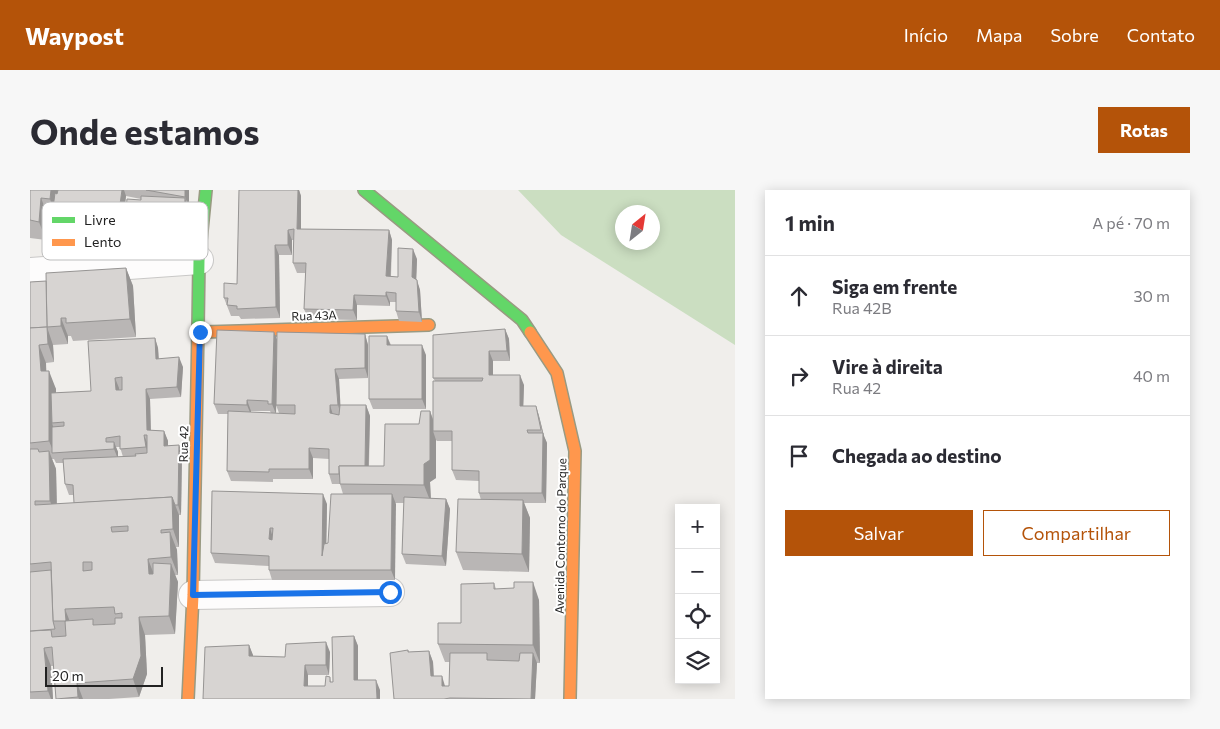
<!DOCTYPE html>
<html lang="pt">
<head>
<meta charset="utf-8">
<style>
	:root { --surface:#fff; --page:#f7f7f7; --text:#2b2b33; --muted:#7c7c81; --line:#e1e1e2; --accent:#b45309 }
	body { margin:0; font-family:Commissioner,sans-serif; background:var(--page); color:var(--text) }
	.controls { position:absolute; right:15px; bottom:15px; display:grid; overflow:hidden; border-radius:0px; box-shadow:0 2px 12px #0003 }
	.controls button { width:45px; height:45px; display:grid; place-items:center; padding:0; border:0; border-bottom:1px solid var(--line); background:var(--surface); color:var(--text); font:25px sans-serif }
	.compass { position:absolute; left:585px; top:15px; width:45px; height:45px; border-radius:50%; background:var(--surface); box-shadow:0 2px 12px #0003; rotate:30deg }
	.scale { position:absolute; left:15px; bottom:12px; width:118px; box-sizing:border-box; padding-left:5px; border:2px solid #222; border-top:0; font-size:14px; line-height:18px; white-space:nowrap; color:#222; -webkit-text-stroke:4px #fff; paint-order:stroke }
	.stop { position:absolute; width:15px; height:15px; margin:-11px; border:4px solid #1a73e8; border-radius:50%; background:#fff }
	.stop.end { background:#1a73e8; border-color:#fff; box-shadow:0 1px 5px #0008 }
	.list { margin:0; padding:0; list-style:none }
	h2 { display:flex; justify-content:space-between; align-items:center; height:65px; margin:0; padding:0 20px; font-size:21px }
	h2 small { font-size:16px; font-weight:400; color:var(--muted) }
	.list li { display:grid; grid-template-columns:32px 1fr auto; gap:15px; align-items:center; box-sizing:border-box; height:80px; padding:0 20px; border-top:1px solid var(--line) }
	.list b { display:block; font-size:19px; white-space:nowrap }
	.list p { margin:0; font-size:16px; white-space:nowrap; color:var(--muted) }
	.list em { font-size:16px; font-style:normal; color:var(--muted) }
	.actions { display:flex; gap:10px; padding:15px 20px }
	.actions a { flex:1; padding:11px 0; border:1px solid var(--accent); border-radius:0px; text-align:center; font-size:18px; color:var(--accent) }
	.actions .main { background:var(--accent); color:#fff }
	.icon { flex:none; width:28px; height:28px; fill:none; stroke:currentColor; stroke-width:2; stroke-linecap:round; stroke-linejoin:round }
	.map { position:relative; flex:none; width:705px; height:509px; overflow:hidden; border-radius:0px }
	header { display:flex; align-items:center; gap:30px; box-sizing:border-box; height:70px; padding:0 25px; background:var(--accent); color:#fff }
	header strong { font-size:24px }
	nav { display:flex; gap:28px; margin-inline-start:auto; font-size:18px }
	.intro { display:flex; align-items:center; justify-content:space-between; box-sizing:border-box; height:120px; padding:0 30px }
	h1 { margin:0; font-size:35px }
	.button { padding:12px 22px; border-radius:0px; background:var(--accent); color:#fff; font-size:18px; font-weight:700 }
	main { display:flex; gap:30px; padding:0 30px }
	aside { flex:1; background:var(--surface); border-radius:0px; box-shadow:0 2px 12px #0003 }
	.map>svg:first-child { display:block }
</style>
</head>
<body>
<header>
<strong>Waypost</strong>
<nav><a>Início</a><a>Mapa</a><a>Sobre</a><a>Contato</a></nav>
</header>
<div class="intro"><h1>Onde estamos</h1><a class="button">Rotas</a></div>
<main>
<div class="map">
<svg width="705" height="509" viewBox="0 0 705 509">
	<rect width="100%" height="100%" fill="#f0eeeb"/>
	<path fill="#cbdec1" fill-rule="evenodd" d="M488 0H705V155L531 45ZM592 22H622V52H592Z"/>
	<g fill="none" stroke-linecap="round" stroke-linejoin="round">
		<g stroke="#c9c8c7" stroke-width="30">
			<g id="street">
				<polyline points="0,82 169,70"/>
				<polyline points="163,405 360,402"/>
			</g>
		</g>
		<g stroke="#999a82" stroke-width="14">
			<g id="fast">
				<polyline points="334,0 492,130 500,142"/>
				<polyline points="168,138 169,70 176,0"/>
			</g>
		</g>
		<g stroke="#999a82" stroke-width="14">
			<g id="slow">
				<polyline points="174,142 399,135"/>
				<polyline points="500,142 527,183 545,261 540,509"/>
				<polyline points="158,509 163,405 168,138"/>
			</g>
		</g>
		<use href="#street" stroke="#fdfcfc" stroke-width="28"/>
		<use href="#fast" stroke="#63d668" stroke-width="11"/>
		<use href="#slow" stroke="#ff974d" stroke-width="11"/>
	</g>
	<g fill="#b9b6b5" fill-rule="evenodd">
		<polygon points="0,0 159,0 158,46 145,47 143,41 115,41 115,43 98,42 95,32 111,9 96,6 91,46 89,46 89,49 54,51 53,47 50,46 49,51 30,53 27,44 24,43 21,33 22,26 18,26 16,50 0,48"/>
		<polygon points="209,0 269,0 271,6 271,39 359,40 362,50 361,87 368,87 387,69 386,89 390,100 392,132 369,131 366,121 366,112 360,112 360,116 327,115 327,130 278,129 274,119 276,83 267,83 263,73 264,50 262,50 262,65 249,65 250,128 211,129 209,126 201,126 194,108 207,94"/>
		<path d="M96 78 103 96 106 147 43 151 41 146H38V154L23 155 24 172 16 173V181L26 199V203L61 201 125 148 128 158 129 169 153 177 151 207 120 209 121 240 134 241 138 251V256L149 255 152 265 151 325H149V357H146L147 360 148 385H145L148 392 145 444 115 445 117 484 109 507 79 509H26L24 476H21L23 509H0V92L16 91ZM86 257H90L93 267H88V262ZM22 269H24L26 273H33L35 294 39 305H44V313L27 314 26 279Z"/>
		<path d="M475 139 479 149 480 171H463V185L494 195 493 216H506L509 226 514 246 517 253 516 313H494L500 328 499 382 433 380 426 362 451 310 449 303V291L426 290 422 280V251H407L406 250V288L400 292 401 308 416 309 420 319 416 376 376 374 372 364 374 313H365V390H242L239 380V376L185 373 181 363 182 301 297 314 296 354 298 353 313 304 310 294H302L299 284V269L283 268V289H243V292L201 291 197 281 198 224H188L184 214 247 149 335 144 338 155V188L309 189 310 215H336L340 226 339 276H354L400 221 403 229 405 191 403 188ZM246 215 249 223H246ZM221 221H240L241 223 221 222Z"/>
		<polygon points="357,146 361,155 396,165 396,219 343,219 339,209"/>
		<polygon points="464,393 466,399 509,410 510,473 507,473 505,509 364,509 378,460 379,462 399,461 403,472 404,486 415,496 419,496 420,472 415,472 408,454 431,433"/>
		<polygon points="324,446 328,456 328,490 350,500 173,509 219,455 223,466 255,467 300,462 299,485 278,485 278,496 295,496 300,487 301,492 303,492"/>
	</g>
	<g fill="#969493">
		<polygon points="21,0 31,0 26,27 20,9"/>
		<polygon points="92,0 94,0 96,6 91,46 87,36"/>
		<polygon points="155,0 159,0 159,17 155,7"/>
		<polygon points="268,0 269,0 271,6 271,50 267,39"/>
		<polygon points="11,8 18,26 16,50 9,32"/>
		<polygon points="155,8 158,18 158,46 154,36"/>
		<polygon points="46,36 50,46 49,51 45,41"/>
		<polygon points="85,36 89,46 89,49 85,39"/>
		<polygon points="258,40 262,50 262,65 258,55"/>
		<polygon points="359,40 362,50 360,97 356,86"/>
		<polygon points="245,55 249,65 250,128 246,117"/>
		<polygon points="383,59 387,69 386,97 382,87"/>
		<polygon points="96,78 103,96 106,147 100,129"/>
		<polygon points="387,90 390,100 392,132 389,122"/>
		<polygon points="356,102 360,112 360,116 356,106"/>
		<polygon points="324,105 327,115 327,130 323,120"/>
		<polygon points="31,128 38,146 38,154 31,136"/>
		<polygon points="17,137 23,155 24,172 18,154"/>
		<polygon points="475,139 479,149 480,171 477,161"/>
		<polygon points="244,142 248,152 246,224 242,214"/>
		<polygon points="335,144 338,155 338,188 335,178"/>
		<polygon points="357,146 361,157 357,155"/>
		<polygon points="125,148 128,158 129,179 126,169"/>
		<polygon points="9,155 16,173 17,199 11,181"/>
		<polygon points="392,155 396,165 396,219 392,209"/>
		<polygon points="459,161 463,171 463,195 459,185"/>
		<polygon points="149,167 153,177 151,207 147,197"/>
		<polygon points="305,179 309,189 311,225 308,215"/>
		<polygon points="19,181 26,199 26,232 22,233 25,243 24,263 19,251"/>
		<polygon points="490,185 494,195 493,226 490,216"/>
		<polygon points="85,188 89,198 90,210 86,200"/>
		<polygon points="116,199 120,209 121,250 117,240"/>
		<polygon points="217,210 221,221 221,225 217,215"/>
		<polygon points="300,215 303,225 300,223"/>
		<polygon points="336,215 340,226 338,294 335,284"/>
		<polygon points="506,216 509,226 514,246 517,253 516,313 512,303 513,245"/>
		<polygon points="400,221 406,239 403,241 406,250 406,288 400,292 401,313 394,295 394,274"/>
		<polygon points="134,241 138,251 138,266 134,256"/>
		<polygon points="114,245 118,255 119,267 116,257"/>
		<polygon points="84,252 88,262 88,269 84,259"/>
		<polygon points="149,255 152,265 151,325 148,315"/>
		<polygon points="279,258 283,268 283,289 279,279"/>
		<polygon points="19,261 26,279 27,329 20,311"/>
		<polygon points="293,304 297,314 296,376 292,366"/>
		<polygon points="362,304 366,314 365,390 361,380"/>
		<polygon points="142,307 149,325 149,357 143,339"/>
		<polygon points="416,309 420,319 416,376 412,366"/>
		<polygon points="493,310 500,328 499,382 492,364"/>
		<polygon points="240,338 243,348 243,360 239,349"/>
		<polygon points="140,342 147,360 148,385 141,367"/>
		<polygon points="118,369 125,387 119,384"/>
		<polygon points="141,374 148,392 145,444 139,426"/>
		<polygon points="503,392 509,410 510,473 503,455"/>
		<polygon points="35,419 42,437 36,431"/>
		<polygon points="109,427 115,445 117,484 109,507 103,489"/>
		<polygon points="324,446 328,456 328,500 324,490"/>
		<polygon points="296,452 300,462 299,485 296,475"/>
		<polygon points="219,455 223,465 223,476 219,466"/>
		<polygon points="14,458 21,476 23,509 21,509 18,501"/>
		<polygon points="399,461 403,472 404,496 401,486"/>
		<polygon points="503,463 507,473 505,509 501,509"/>
		<polygon points="275,475 278,485 278,506 274,496"/>
		<polygon points="412,486 415,496 412,496"/>
		<polygon points="346,490 350,500 350,509 347,509"/>
		<polygon points="47,493 53,509 49,509 48,507"/>
	</g>
	<g fill="#d7d4d2" stroke="#969493" fill-rule="evenodd">
		<polygon points="0,0 21,0 20,9 11,8 9,32 0,30"/>
		<polygon points="28,0 92,0 87,36 85,36 85,39 51,41 51,37 46,36 45,41 26,42 28,34 21,33 25,3 27,4"/>
		<polygon points="116,0 155,0 155,7"/>
		<polygon points="209,0 268,0 267,39 359,40 356,86 368,87 368,58 383,59 382,87 387,90 389,122 366,121 366,103 356,102 356,106 324,105 323,120 274,119 276,73 263,73 264,39 258,40 258,55 245,55 246,117 207,119 207,116 197,115 198,108 194,108 194,93 207,94"/>
		<polygon points="111,6 155,8 154,36 141,36 141,31 111,30 111,33 95,32 97,9 111,10"/>
		<polygon points="96,78 100,129 36,133 36,128 31,128 31,136 17,137 16,83"/>
		<polygon points="16,91 17,137 0,138 0,92"/>
		<polygon points="17,137 18,154 9,155 11,181 19,181 19,251 0,253 0,138"/>
		<polygon points="475,139 477,161 459,161 459,185 490,185 490,216 506,216 511,240 497,240 498,243 513,243 512,303 449,303 449,281 422,280 422,241 403,241 403,191 452,191 453,188 403,188 403,145"/>
		<polygon points="187,140 244,142 242,214 238,214 238,211 217,210 217,215 184,214"/>
		<polygon points="247,142 335,144 335,178 305,179 308,215 300,215 300,223 309,225 310,215 336,215 335,276 309,276 309,284 299,284 299,259 279,258 279,279 239,279 239,282 197,281 198,221 265,224 265,215 246,215"/>
		<polygon points="339,146 357,146 357,155 392,155 392,209 339,209"/>
		<path d="M125 148 126 169 149 167 147 197 116 199 117 240 134 241V256L149 255 148 315H145L142 307 44 313 43 295 35 294 33 269 106 266 105 264 117 263V245H114L116 257 90 259V246L76 248V252H84V259L22 263V237L34 236V232L22 233 21 203 61 201 58 151ZM92 187V200H86L85 188Z"/>
		<polygon points="391,221 400,221 400,270 394,274 394,295 310,294 309,276 354,276 355,234 389,234"/>
		<path d="M0 259H8L9 262 19 261 20 311H5V315L142 307 143 339 131 340V343L140 342 141 367 118 369 119 384H123V373L141 374 139 426 109 427 111 466 103 489 47 493 48 507 26 509 22 457 14 458 18 501 0 502V441L21 440 22 447 36 446 35 431 63 429V435L85 434V428H92V423L85 424 84 417 35 419 36 431H23L21 372 0 374ZM98 336V341L82 342 81 337ZM53 372H62V380L53 381Z"/>
		<path d="M182 301 293 304 292 366 294 354 298 353 301 304H362L361 380H239V366L181 363ZM240 338H243L242 350 239 349Z"/>
		<polygon points="374,307 416,309 412,366 372,364"/>
		<polygon points="428,309 493,310 492,364 426,362"/>
		<polygon points="21,380 23,431 25,439 0,441 0,382"/>
		<polygon points="484,392 503,392 503,455 408,454 408,433 431,433 431,394 464,393 464,399 484,398"/>
		<polygon points="324,446 324,490 346,490 347,509 173,509 175,457 219,455 219,466 255,467 256,454 296,452 296,475 275,475 274,496 295,496 296,486 300,487 300,492 303,492 302,447"/>
		<polygon points="378,460 378,462 399,461 401,486 412,486 412,496 419,496 420,463 457,463 457,470 489,471 490,463 503,463 501,509 420,508 414,509 364,509 360,463"/>
	</g>
	<g fill="none" stroke-linecap="round" stroke-linejoin="round">
		<polyline stroke="#1a73e8" stroke-width="6" points="170,142 163,405 360,402"/>
	</g>
	<g text-anchor="middle" dominant-baseline="central" stroke-width="4" stroke-linejoin="round" paint-order="stroke">
		<g font-size="12" fill="#222" stroke="#fff">
			<text transform="translate(284 125) rotate(-2)">Rua 43A</text>
			<text transform="translate(153 254) rotate(-89)">Rua 42</text>
			<text transform="translate(530 346) rotate(-89)">Avenida Contorno do Parque</text>
		</g>
	</g>
	<rect x="12" y="12" width="166" height="58" rx="8" fill="#fff" stroke="#bdbdbd" stroke-width="1"/>
	<rect x="22" y="27" width="23" height="6" fill="#63d668"/>
	<rect x="22" y="49" width="23" height="7" fill="#ff974d"/>
	<g font-size="14" fill="#222">
		<text x="54" y="35">Livre</text>
		<text x="54" y="57">Lento</text>
	</g>
</svg>
<div class="controls">
<button>+</button>
<button>−</button>
<button><svg class="icon" aria-label="locate" viewBox="0 0 24 24"><circle cx="12" cy="12" r="6"/><path d="M12 2v4M12 18v4M2 12h4M18 12h4"/></svg></button>
<button><svg class="icon" aria-label="layers" viewBox="0 0 24 24"><path d="M12 4l9 5-9 5-9-5zM3 14l9 5 9-5"/></svg></button>
</div>
<svg class="compass" viewBox="-18 -18 36 36"><path d="M0-13l5 13h-10z" fill="#e53935"/><path d="M0 13l5-13h-10z" fill="#7c7c81"/></svg>
<div class="scale">20 m</div>
<div class="stop" style="left:360px;top:402px"></div>
<div class="stop end" style="left:170px;top:142px"></div>
</div>
<aside>
<h2>1 min<small>A pé · 70 m</small></h2>
<ul class="list">
<li><svg class="icon" aria-label="ahead" viewBox="0 0 24 24"><path d="M12 20V5M6 11l6-6 6 6"/></svg><div><b>Siga em frente</b><p>Rua 42B</p></div><em>30 m</em></li>
<li><svg class="icon" aria-label="right" viewBox="0 0 24 24"><path d="M7 20v-9h11M14 6l5 5-5 5"/></svg><div><b>Vire à direita</b><p>Rua 42</p></div><em>40 m</em></li>
<li><svg class="icon" aria-label="arrive" viewBox="0 0 24 24"><path d="M6 21V4h12l-3 4 3 4H6"/></svg><div><b>Chegada ao destino</b></div></li>
</ul>
<div class="actions"><a class="main">Salvar</a><a>Compartilhar</a></div>
</aside>
</main>
</body>
</html>
